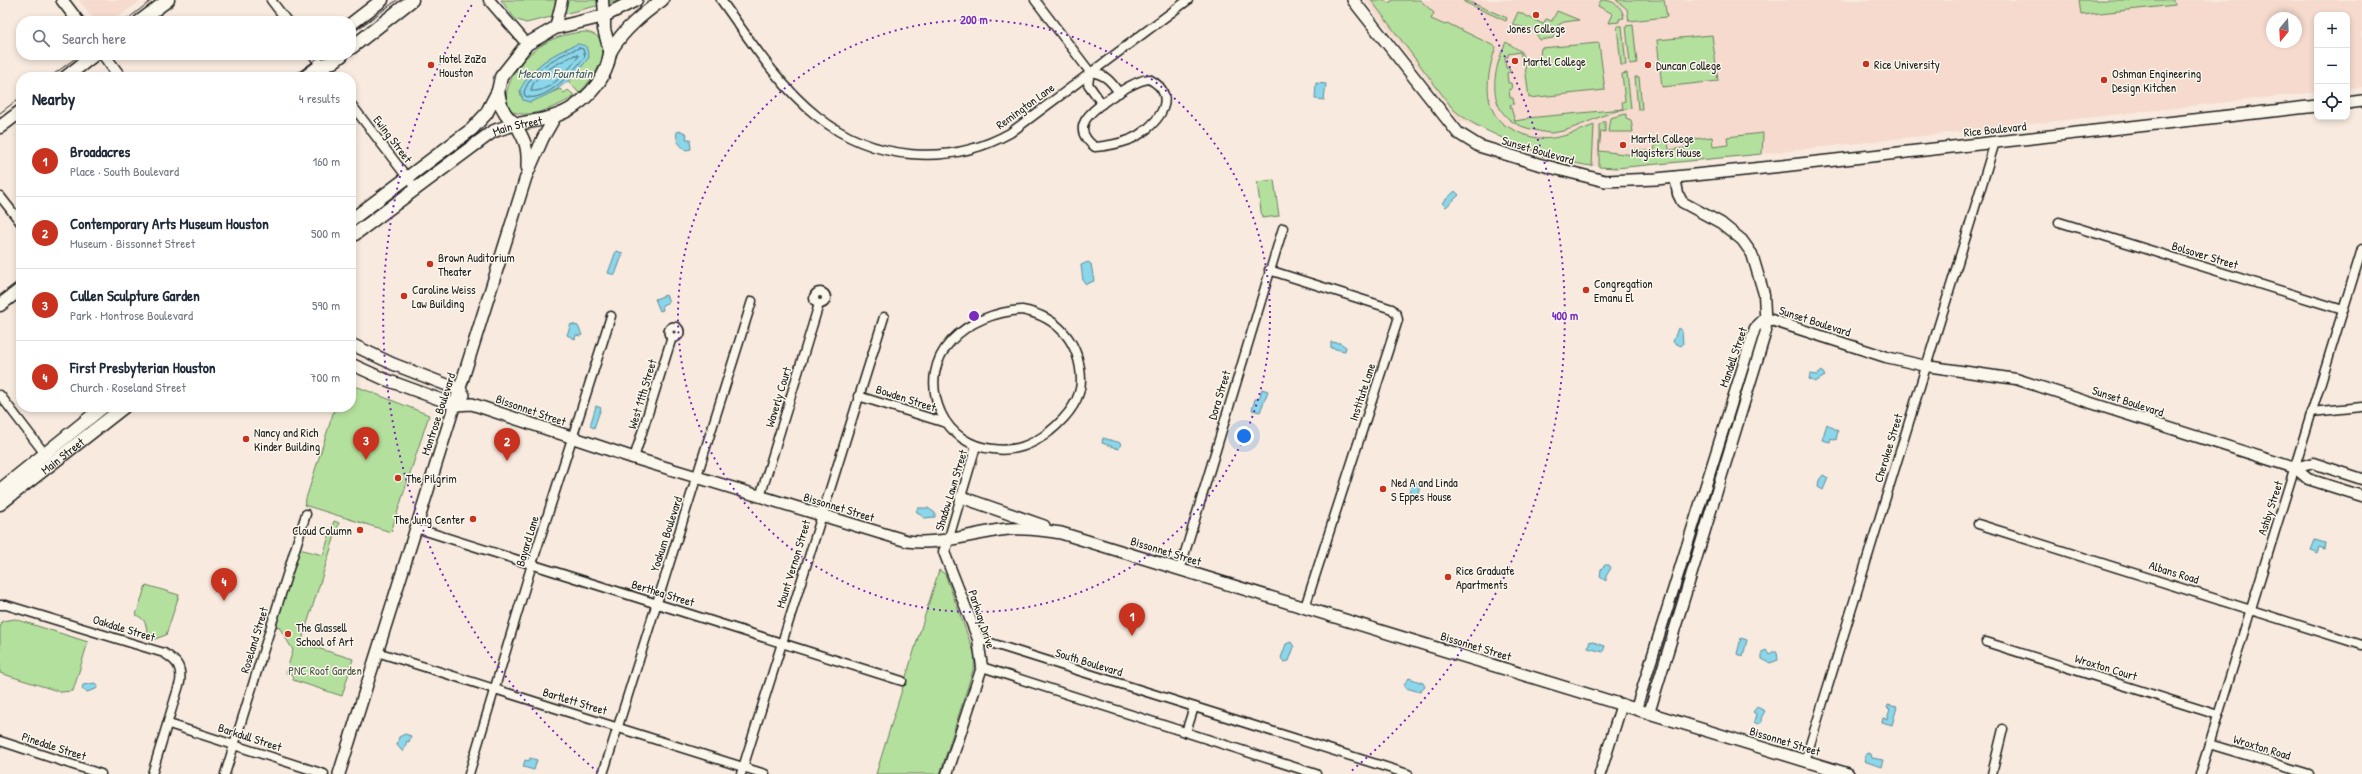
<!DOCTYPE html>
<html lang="en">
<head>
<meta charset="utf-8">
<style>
	:root { --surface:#fff; --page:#f6f6f7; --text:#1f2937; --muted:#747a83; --line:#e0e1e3; --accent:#c8321e }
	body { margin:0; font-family:"Patrick Hand",sans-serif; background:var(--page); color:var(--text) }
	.controls { position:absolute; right:12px; top:12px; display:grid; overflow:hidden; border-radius:8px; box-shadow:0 2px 6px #0003 }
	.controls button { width:36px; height:36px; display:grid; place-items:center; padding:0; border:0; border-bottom:1px solid var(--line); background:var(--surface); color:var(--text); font:20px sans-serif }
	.compass { position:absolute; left:2266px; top:12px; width:36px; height:36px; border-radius:50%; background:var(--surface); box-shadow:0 2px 6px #0003; rotate:198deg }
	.you { position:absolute; left:1244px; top:436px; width:14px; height:14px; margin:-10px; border:3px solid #fff; border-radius:50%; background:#1a73e8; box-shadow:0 0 0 6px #1a73e833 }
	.badge { display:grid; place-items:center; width:26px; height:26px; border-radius:50%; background:var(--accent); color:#fff; font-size:13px; font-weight:700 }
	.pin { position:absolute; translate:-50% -33px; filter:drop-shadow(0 1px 2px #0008) }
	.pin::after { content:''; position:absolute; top:21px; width:14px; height:12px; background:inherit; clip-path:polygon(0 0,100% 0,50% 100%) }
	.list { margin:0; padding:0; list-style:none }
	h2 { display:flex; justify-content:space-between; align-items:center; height:52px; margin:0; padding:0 16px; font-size:17px }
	h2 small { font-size:13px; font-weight:400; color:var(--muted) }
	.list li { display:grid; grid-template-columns:26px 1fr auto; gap:12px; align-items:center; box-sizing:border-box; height:72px; padding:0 16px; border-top:1px solid var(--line) }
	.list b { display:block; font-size:15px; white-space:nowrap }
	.list p { margin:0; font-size:13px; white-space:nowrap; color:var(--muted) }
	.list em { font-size:13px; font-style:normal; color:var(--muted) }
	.icon { flex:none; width:22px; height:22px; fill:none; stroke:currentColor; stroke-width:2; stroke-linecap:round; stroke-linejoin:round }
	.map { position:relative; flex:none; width:2362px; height:774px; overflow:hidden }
	.search { position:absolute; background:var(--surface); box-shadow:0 2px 6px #0003; left:16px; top:16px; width:340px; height:44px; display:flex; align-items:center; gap:10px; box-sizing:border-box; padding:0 14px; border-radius:16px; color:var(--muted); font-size:15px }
	.panel { position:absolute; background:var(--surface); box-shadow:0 2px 6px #0003; left:16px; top:72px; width:340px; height:340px; border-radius:16px }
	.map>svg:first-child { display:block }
</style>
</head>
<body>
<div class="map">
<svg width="2362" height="774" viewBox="0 0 2362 774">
	<rect width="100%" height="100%" fill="#f8eade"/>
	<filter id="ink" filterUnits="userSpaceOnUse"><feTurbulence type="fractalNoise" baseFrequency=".025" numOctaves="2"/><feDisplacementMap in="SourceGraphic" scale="8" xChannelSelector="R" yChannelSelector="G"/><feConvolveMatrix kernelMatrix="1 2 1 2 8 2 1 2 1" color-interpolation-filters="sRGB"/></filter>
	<g filter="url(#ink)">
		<g fill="#f5dacd" fill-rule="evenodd">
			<polygon points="79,0 142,0 112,21 95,21"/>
			<path d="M1365 0H2362V87L2347 88V15H2317V92L1679 163 1616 168 1574 164 1458 120ZM2272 18H2296V42H2272Z"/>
		</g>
		<g fill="#b4e09e" stroke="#687e5d">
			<polygon points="501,0 621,0 526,23 515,19"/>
			<path d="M1371 0H1384L1388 3 1394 0H1420L1434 13 1431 19 1445 25 1447 23 1496 47C1488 69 1482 101 1499 120 1504 126 1513 129 1520 133 1529 137 1543 140 1553 138 1567 136 1581 130 1594 125L1592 166C1559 163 1477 132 1453 109Z"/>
			<polygon points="1465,0 1507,18 1506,21 1464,2"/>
			<path d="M1601 0C1614 0 1622 6 1624 18L1619 19V22L1609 23 1613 14 1598 6Z"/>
			<polygon points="1616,0 1664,0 1667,17 1629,21 1627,9"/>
			<polygon points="2079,0 2174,0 2175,5 2081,15"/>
			<polygon points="1557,11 1579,20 1564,22 1558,25 1553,38 1540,40 1533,29 1512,25 1518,12 1543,24 1546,19 1552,21"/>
			<polygon points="1633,25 1637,63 1630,64 1626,26"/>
			<polygon points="1617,26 1622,26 1626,65 1621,65"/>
			<path d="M586 32C622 39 594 78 579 93L569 82 589 57 578 44C554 53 529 67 520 93L523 100 530 102 560 89 564 93 568 90 575 96C561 105 510 130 506 99 506 91 510 82 513 75 529 48 555 33 586 32Z"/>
			<polygon points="1712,35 1718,81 1662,87 1657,40"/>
			<path d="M1506 42 1522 52 1524 57H1521L1520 52 1508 54V57H1505L1506 68H1509L1510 72 1507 73 1508 83H1511L1512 89H1509L1510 98H1513L1514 104 1510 105 1515 121 1527 119V118L1623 109 1622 102 1625 101 1622 74 1627 73 1631 108C1603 111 1579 130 1552 133 1544 133 1535 130 1527 128 1485 116 1491 74 1506 42Z"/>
			<polygon points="1599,43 1605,90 1529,98 1525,66 1540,56 1541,48"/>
			<polygon points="1635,77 1639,77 1642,109 1638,109"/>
			<polygon points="1626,114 1626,118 1631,120 1633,132 1608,132 1610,118"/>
			<polygon points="1605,121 1605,132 1601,131 1599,151 1634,155 1635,149 1654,152 1656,141 1668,141 1669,150 1685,148 1685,140 1712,137 1713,147 1728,145 1727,137 1763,133 1762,154 1616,168 1599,167 1599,125"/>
			<polygon points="1274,180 1279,216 1262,218 1257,182"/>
			<polygon points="358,387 429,415 391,532 304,505 335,407 351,407 351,388"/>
			<polygon points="334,521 339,523 301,643 353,659 342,696 293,680 294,675 286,673 293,650 279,627 275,626 299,549 323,555"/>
			<polygon points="939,570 945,574 975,655 974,667 940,774 876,774"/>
			<path d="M146 585 179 595 166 635 155 639 147 636C147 626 146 619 136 615Z"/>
			<polygon points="15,619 88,642 73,691 61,692 0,673 0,628 2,621"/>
		</g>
		<g fill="#8ad6ea" stroke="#5e8c98">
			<path d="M578 44 586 46 589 57C573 80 556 93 530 102L523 100 520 90C532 66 554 53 578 44Z"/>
			<polygon points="1316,83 1326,84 1324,100 1315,99"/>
			<path d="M677 132 681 131 687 134 686 139H690L691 149 686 150C680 146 675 140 677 132Z"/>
			<polygon points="1455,191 1459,195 1446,207 1442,203"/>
			<polygon points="616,251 623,253 615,275 608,273"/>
			<polygon points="1088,262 1091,264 1094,281 1086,284 1083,281 1081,265"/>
			<polygon points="666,295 669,302 662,305 663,310 660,311 655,299"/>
			<polygon points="571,324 578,326 582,335 580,336 576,335 575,339 567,335"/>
			<polygon points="1678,328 1682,331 1683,344 1681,346 1673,342"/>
			<polygon points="1331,342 1340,343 1346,347 1345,351 1331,348"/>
			<polygon points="1822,371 1825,376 1815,382 1809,379 1810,374 1817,375"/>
			<polygon points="1262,389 1268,391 1260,412 1252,410 1255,399 1259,399"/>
			<polygon points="596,406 601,408 594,428 590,426"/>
			<polygon points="1827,424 1838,431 1836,440 1831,438 1830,442 1822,440"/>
			<polygon points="1103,438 1121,443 1119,449 1102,443"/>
			<polygon points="1823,475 1828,478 1823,490 1818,487 1819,480"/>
			<polygon points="1418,482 1420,486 1416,499 1410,499 1408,496 1412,483"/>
			<polygon points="918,508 928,508 935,513 935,517 924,518 916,511"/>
			<polygon points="2315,540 2325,543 2324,549 2319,547 2317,553 2311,550"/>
			<polygon points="1605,565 1609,565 1611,568 1606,576 1606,581 1600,577 1601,569"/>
			<polygon points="1741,638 1747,640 1743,656 1737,654"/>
			<polygon points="1590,641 1605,646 1603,652 1588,648"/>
			<polygon points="1291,642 1294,647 1289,661 1284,662 1281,658 1286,644"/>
			<polygon points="1766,650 1769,655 1772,652 1777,652 1778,660 1770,663 1762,659 1762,652"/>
			<polygon points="1409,678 1423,683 1425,687 1420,692 1406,688 1404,684"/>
			<polygon points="95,683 98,686 96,689 87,692 82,689 83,685"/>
			<polygon points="1888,705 1897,707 1892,725 1882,722 1883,718 1887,719 1890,709 1887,708"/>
			<polygon points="1757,707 1765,711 1761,718 1762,722 1758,724 1754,722 1756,714 1753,712"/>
			<polygon points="405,734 411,736 409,742 407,741 403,752 397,745 399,737"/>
			<polygon points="1867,753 1871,754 1872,758 1883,760 1881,767 1864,761"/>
			<polygon points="530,758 537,760 534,770 523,767 525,760 529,761"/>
		</g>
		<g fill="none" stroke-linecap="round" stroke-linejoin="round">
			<g stroke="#48666e" stroke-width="1">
				<path d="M579 48 583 49 585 56C576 69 544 105 525 96L524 92C532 69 557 56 579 48Z"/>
				<path d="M575 55H578V57C569 70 549 93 531 91 532 75 562 61 575 55Z"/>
			</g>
			<g stroke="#1c1c1c" stroke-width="11">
				<g id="minor">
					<polyline points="271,0 287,21"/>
					<path d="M721 0C750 40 778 85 817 116 872 161 949 167 1010 133L1188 0"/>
					<polyline points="1035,0 1090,72"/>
					<polyline points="313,55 330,77"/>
					<path d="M1090 72C1105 74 1111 81 1119 93"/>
					<polyline points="1090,72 1088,84 1102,104"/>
					<path d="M1149 79C1184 97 1153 130 1129 140 1118 144 1107 146 1095 147 1087 141 1079 132 1085 121 1092 107 1135 80 1149 79Z"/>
					<polyline points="351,104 416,189"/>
					<polyline points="0,196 21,223"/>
					<polyline points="2059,222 2343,310"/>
					<polyline points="1269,270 1392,309 1397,315 1398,320 1305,607"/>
					<circle cx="820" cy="298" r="6"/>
					<path d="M1022 310C1059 317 1080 343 1081 380 1081 402 1065 419 1049 432 1032 445 1015 452 993 449 970 447 951 434 941 413 915 354 968 313 1022 310Z"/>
					<circle cx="674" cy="332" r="5.5"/>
					<polyline points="0,395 45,454"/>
					<polyline points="858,396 946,423"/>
					<polyline points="2311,412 2362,407"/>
					<polyline points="634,458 672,337"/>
					<polyline points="760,497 819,304"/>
					<polyline points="1978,524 2362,645"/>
					<polyline points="416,528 902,681"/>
					<polyline points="948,541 976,446"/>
					<polyline points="1180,569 1283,228"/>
					<path d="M0 605H6L164 653C177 661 182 667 180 682L152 774"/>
					<polyline points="978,639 1408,774"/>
					<polyline points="1986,642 2218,715"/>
					<polyline points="377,652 765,774"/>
					<polyline points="982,667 1316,774"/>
					<polyline points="169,724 324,774"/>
					<polyline points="1186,732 1194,707"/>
					<polyline points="0,741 101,774"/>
					<polyline points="2209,744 2309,774"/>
					<polyline points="1805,761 1995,142"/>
					<polyline points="225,774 306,514"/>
					<polyline points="469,774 532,564 611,316"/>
					<polyline points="603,774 752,301"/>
					<polyline points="741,774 884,317"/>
					<polyline points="1992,774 2003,729"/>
					<polyline points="2200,774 2362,249"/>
				</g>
			</g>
			<g stroke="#1c1c1c" stroke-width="13">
				<g id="tertiary">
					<polyline points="489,0 527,44"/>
					<polyline points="603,0 604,16"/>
					<polyline points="555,28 562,0"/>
					<polyline points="1765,318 1886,357 1926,366 2016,379 2295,468 2308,479 2362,496"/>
					<polyline points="2295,468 2313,463 2362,479"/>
					<polyline points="1636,709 1755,328 1765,318"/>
					<polyline points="1649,713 1766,331 1764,294 1752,254 1742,240 1721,223 1682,202 1678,194 1675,177"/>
					<polyline points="947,774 982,667 978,639 944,552 948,541"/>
					<polyline points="1600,774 1622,704"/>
				</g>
			</g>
			<g stroke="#1c1c1c" stroke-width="14">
				<g id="secondary">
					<polyline points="62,0 78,21"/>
					<polyline points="1353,0 1458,133 1479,146 1538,164 1605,181 1656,179 1782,166 2317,106"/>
					<polyline points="104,55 120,77"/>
					<polyline points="2347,103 2362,101"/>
					<path d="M515 123C525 141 528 146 527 167"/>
					<polyline points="351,344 393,364 460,390 464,395"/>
					<path d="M351 364 384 379 455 405 472 404 634 458 907 541C939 545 968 535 1000 530 1021 527 1041 530 1061 533L1848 774"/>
					<polyline points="961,497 1044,526"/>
					<polyline points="339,774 526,177 543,138 555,117"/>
				</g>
			</g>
			<g stroke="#1c1c1c" stroke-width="15">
				<g id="primary">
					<polyline points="604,16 604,29 610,51"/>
					<polyline points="140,21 168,0"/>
					<polyline points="351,24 382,0"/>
					<polyline points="351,48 412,0"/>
					<polyline points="66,77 94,55"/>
					<polyline points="305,77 321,65 333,62 342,55"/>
					<path d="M498 91C500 104 503 116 515 123"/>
					<polyline points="0,127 21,111"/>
					<polyline points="351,220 472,129 486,114 498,91 501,77 527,44 555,28 604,16 636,0"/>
					<path id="s1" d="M351 237 492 132C520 119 550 124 575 106 590 95 601 83 607 66 609 60 609 54 612 49 624 29 643 14 662 0"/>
					<polyline points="0,305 21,289"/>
					<polyline points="0,490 103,407"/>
					<path id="s2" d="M0 504 124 407"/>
				</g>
			</g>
			<use href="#minor" stroke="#fbf7ec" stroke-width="8"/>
			<use href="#tertiary" stroke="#fbf7ec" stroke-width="10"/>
			<use href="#secondary" stroke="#fbf7ec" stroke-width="11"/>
			<use href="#primary" stroke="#fbf7ec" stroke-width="12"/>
			<g stroke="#1c1c1c" stroke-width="1">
				<polyline points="125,21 152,0"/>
				<polyline points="351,34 397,0"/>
				<polyline points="50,77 80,55"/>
				<polyline points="292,77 322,55"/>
				<polyline points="0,113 21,97"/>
				<polyline points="0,295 21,279"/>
			</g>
		</g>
	</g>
	<g fill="none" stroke="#7b2cbf" stroke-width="2" stroke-dasharray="2 4">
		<circle cx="974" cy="316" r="296"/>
		<path d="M598 772A591 591 0 0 1 473 3M1475 3A591 591 0 0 1 1350 772"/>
	</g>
	<g fill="#c8321e" stroke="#fbf7ec" stroke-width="1.5">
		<circle cx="1536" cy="15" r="4"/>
		<circle cx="1515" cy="61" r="4"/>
		<circle cx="1866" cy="64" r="4"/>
		<circle cx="431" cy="65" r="4"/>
		<circle cx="1648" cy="65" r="4"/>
		<circle cx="2104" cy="80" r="4"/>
		<circle cx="1623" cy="145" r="4"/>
		<circle cx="430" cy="264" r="4"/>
		<circle cx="1586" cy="290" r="4"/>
		<circle cx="404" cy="296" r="4"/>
		<circle cx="246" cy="439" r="4"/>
		<circle cx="398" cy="478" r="4"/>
		<circle cx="1383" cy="489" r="4"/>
		<circle cx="473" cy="519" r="4"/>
		<circle cx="360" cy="530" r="4"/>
		<circle cx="1448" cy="577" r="4"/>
		<circle cx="288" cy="634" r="4"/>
	</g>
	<g text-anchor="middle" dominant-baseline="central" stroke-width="3" stroke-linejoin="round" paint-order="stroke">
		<g font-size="12" fill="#1c1c1c" stroke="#fbf7ec" text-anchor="start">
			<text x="1536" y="28" text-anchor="middle">Jones College</text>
			<text x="439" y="58">Hotel ZaZa<tspan x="439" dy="14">Houston</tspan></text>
			<text x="1523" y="61">Martel College</text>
			<text x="1874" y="64">Rice University</text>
			<text x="1656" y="65">Duncan College</text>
			<text x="2112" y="73">Oshman Engineering<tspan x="2112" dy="14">Design Kitchen</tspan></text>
			<text x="1631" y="138">Martel College<tspan x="1631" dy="14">Magisters House</tspan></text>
			<text x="438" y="257">Brown Auditorium<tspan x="438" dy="14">Theater</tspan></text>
			<text x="1594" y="283">Congregation<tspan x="1594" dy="14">Emanu El</tspan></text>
			<text x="412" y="289">Caroline Weiss<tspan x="412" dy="14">Law Building</tspan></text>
			<text x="254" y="432">Nancy and Rich<tspan x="254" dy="14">Kinder Building</tspan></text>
			<text x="406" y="478">The Pilgrim</text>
			<text x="1391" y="482">Ned A and Linda<tspan x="1391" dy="14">S Eppes House</tspan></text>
			<text x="465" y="519" text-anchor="end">The Jung Center</text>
			<text x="352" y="530" text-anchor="end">Cloud Column</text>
			<text x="1456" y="570">Rice Graduate<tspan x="1456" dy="14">Apartments</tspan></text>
			<text x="296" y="627">The Glassell<tspan x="296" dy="14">School of Art</tspan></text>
		</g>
		<g font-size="12" fill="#1c1c1c" stroke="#fbf7ec">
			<text transform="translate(1025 106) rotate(-36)">Remington Lane</text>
			<text stroke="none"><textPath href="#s1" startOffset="202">Main Street</textPath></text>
			<text transform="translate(1995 129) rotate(-6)">Rice Boulevard</text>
			<text transform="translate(393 139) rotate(53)">Ewing Street</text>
			<text transform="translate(1538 150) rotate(16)">Sunset Boulevard</text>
			<text transform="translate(2205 255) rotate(17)">Bolsover Street</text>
			<text transform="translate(1815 321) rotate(18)">Sunset Boulevard</text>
			<text transform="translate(1733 357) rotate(-71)">Mandell Street</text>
			<text transform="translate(1362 392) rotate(-72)">Institute Lane</text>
			<text transform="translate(642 394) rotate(-73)">West 11th Street</text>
			<text transform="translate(1219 395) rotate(-73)">Dora Street</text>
			<text transform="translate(778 397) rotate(-73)">Waverly Court</text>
			<text transform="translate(906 398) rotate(18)">Bowden Street</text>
			<text transform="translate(2128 401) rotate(18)">Sunset Boulevard</text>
			<text transform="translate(531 410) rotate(19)">Bissonnet Street</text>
			<text transform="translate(438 414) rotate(-72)">Montrose Boulevard</text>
			<text transform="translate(1888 448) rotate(-73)">Cherokee Street</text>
			<text stroke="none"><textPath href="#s2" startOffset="79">Main Street</textPath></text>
			<text transform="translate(951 490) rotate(-73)">Shadow Lawn Street</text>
			<text transform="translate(839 507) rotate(17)">Bissonnet Street</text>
			<text transform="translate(2270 508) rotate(-72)">Ashby Street</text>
			<text transform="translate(666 534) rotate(-72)">Yoakum Boulevard</text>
			<text transform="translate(527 541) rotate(-73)">Bayard Lane</text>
			<text transform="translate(1166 551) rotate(17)">Bissonnet Street</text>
			<text transform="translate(793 564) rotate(-73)">Mount Vernon Street</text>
			<text transform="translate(2174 572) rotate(17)">Albans Road</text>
			<text transform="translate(663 593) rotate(17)">Berthea Street</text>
			<text transform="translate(982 619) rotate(72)">Parkway Drive</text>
			<text transform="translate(124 628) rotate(17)">Oakdale Street</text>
			<text transform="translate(254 640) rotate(-73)">Roseland Street</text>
			<text transform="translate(1476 646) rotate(17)">Bissonnet Street</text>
			<text transform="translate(1089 662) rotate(17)">South Boulevard</text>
			<text transform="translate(2106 667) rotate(17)">Wroxton Court</text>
			<text transform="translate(575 701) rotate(17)">Bartlett Street</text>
			<text transform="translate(250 737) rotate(18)">Barkdull Street</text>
			<text transform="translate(1785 741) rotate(17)">Bissonnet Street</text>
			<text transform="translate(54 746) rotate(18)">Pinedale Street</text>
			<text transform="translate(2262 747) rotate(17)">Wroxton Road</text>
		</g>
		<g font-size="12" fill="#4a5743" stroke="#fbf7ec">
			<text x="325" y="670">PNC Roof Garden</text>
		</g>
		<g font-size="13" font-style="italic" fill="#425d64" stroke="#fbf7ec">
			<text x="555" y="73">Mecom Fountain</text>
		</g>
	</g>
	<circle cx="974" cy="316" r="6" fill="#7b2cbf" stroke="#fbf7ec" stroke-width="2"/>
	<g font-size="12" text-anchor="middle" font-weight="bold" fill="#7b2cbf" stroke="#fbf7ec" stroke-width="3" stroke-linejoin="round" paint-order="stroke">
		<text x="974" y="24">200 m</text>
		<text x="1565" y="320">400 m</text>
	</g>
</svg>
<div class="controls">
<button>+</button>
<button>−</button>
<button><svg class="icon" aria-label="locate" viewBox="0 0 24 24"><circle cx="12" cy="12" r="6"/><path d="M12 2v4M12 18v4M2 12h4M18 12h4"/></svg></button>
</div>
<svg class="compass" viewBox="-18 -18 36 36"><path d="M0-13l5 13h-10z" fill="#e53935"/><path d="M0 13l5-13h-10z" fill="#747a83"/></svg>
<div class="you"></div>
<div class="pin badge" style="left:1132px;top:636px">1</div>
<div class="pin badge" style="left:507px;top:461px">2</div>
<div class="pin badge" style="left:366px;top:460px">3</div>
<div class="pin badge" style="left:224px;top:601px">4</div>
<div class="search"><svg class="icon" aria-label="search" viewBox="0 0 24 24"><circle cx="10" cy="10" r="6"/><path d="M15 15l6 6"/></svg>Search here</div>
<section class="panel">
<h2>Nearby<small>4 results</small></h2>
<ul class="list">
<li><span class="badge">1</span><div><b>Broadacres</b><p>Place · South Boulevard</p></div><em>160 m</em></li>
<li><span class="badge">2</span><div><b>Contemporary Arts Museum Houston</b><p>Museum · Bissonnet Street</p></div><em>500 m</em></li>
<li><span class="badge">3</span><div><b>Cullen Sculpture Garden</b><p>Park · Montrose Boulevard</p></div><em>590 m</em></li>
<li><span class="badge">4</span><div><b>First Presbyterian Houston</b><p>Church · Roseland Street</p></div><em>700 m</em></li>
</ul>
</section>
</div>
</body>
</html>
